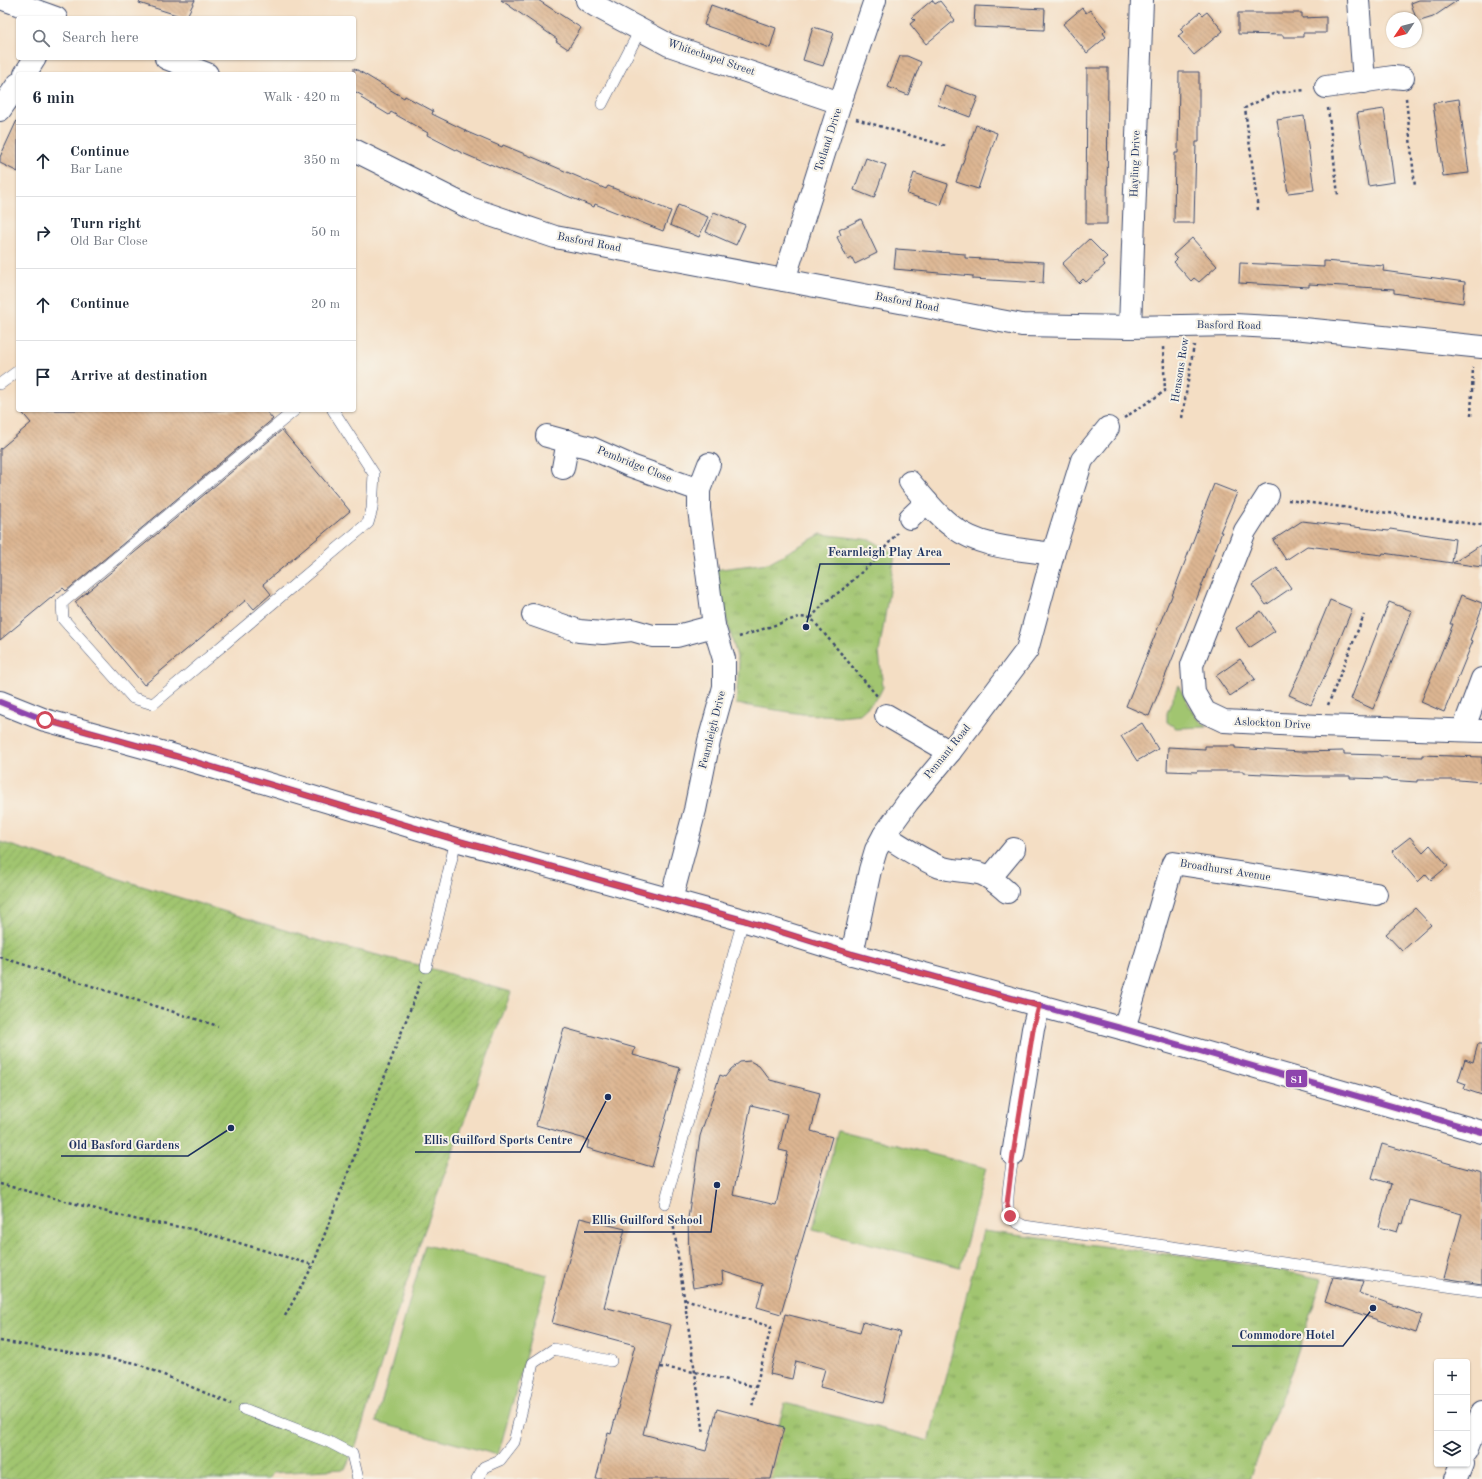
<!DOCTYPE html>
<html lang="en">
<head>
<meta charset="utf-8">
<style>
	:root { --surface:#fff; --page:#f6f6f7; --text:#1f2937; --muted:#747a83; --line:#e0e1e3 }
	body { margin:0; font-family:"Old Standard TT",serif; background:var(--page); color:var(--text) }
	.controls { position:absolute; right:12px; bottom:12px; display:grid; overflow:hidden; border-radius:4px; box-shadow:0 1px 3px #0004 }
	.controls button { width:36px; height:36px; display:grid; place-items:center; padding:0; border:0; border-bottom:1px solid var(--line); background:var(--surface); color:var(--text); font:20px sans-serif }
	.compass { position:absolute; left:1386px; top:12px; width:36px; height:36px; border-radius:50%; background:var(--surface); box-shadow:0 1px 3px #0004; rotate:235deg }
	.stop { position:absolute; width:12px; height:12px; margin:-9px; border:3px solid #d1495b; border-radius:50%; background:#fff }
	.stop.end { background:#d1495b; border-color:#fff; box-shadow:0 1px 4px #0008 }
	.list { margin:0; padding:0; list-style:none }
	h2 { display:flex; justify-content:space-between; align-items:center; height:52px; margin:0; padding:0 16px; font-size:17px }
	h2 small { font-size:13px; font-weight:400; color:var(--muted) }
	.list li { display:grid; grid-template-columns:26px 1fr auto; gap:12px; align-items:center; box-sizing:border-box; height:72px; padding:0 16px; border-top:1px solid var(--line) }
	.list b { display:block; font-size:15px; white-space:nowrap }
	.list p { margin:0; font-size:13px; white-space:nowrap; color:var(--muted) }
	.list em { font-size:13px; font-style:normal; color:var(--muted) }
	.icon { flex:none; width:22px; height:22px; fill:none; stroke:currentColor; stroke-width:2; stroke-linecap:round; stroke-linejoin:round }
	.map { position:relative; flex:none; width:1482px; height:1479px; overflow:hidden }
	.search { position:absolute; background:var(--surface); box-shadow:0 1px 3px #0004; left:16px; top:16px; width:340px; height:44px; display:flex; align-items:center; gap:10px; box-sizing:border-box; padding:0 14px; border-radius:4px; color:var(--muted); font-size:15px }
	.panel { position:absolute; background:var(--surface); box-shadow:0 1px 3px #0004; left:16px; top:72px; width:340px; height:340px; border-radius:4px }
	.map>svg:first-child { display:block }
</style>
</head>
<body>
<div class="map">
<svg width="1482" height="1479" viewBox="0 0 1482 1479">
	<defs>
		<pattern id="park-tufts" width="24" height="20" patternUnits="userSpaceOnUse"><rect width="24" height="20" fill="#a1c56f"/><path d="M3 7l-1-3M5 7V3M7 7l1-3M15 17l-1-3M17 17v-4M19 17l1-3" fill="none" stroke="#82a05e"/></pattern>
		<pattern id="garden-furrows" width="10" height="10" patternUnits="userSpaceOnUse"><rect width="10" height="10" fill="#a1c56f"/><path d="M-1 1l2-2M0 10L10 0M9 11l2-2" fill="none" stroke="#82a05e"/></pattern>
		<pattern id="building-back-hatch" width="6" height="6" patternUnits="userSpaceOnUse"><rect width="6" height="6" fill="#ddb692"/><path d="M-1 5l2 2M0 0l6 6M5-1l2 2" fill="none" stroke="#b2947a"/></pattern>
	</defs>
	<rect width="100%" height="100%" fill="#f7f3e8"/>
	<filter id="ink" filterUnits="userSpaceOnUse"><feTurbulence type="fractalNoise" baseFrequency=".025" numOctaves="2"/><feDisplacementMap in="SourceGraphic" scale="8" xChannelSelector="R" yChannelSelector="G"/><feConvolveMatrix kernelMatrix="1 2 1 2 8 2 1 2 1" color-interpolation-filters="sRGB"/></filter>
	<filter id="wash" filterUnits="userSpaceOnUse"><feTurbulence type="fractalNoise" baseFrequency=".012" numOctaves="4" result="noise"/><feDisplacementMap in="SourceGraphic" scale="16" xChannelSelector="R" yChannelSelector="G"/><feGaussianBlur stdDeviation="0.9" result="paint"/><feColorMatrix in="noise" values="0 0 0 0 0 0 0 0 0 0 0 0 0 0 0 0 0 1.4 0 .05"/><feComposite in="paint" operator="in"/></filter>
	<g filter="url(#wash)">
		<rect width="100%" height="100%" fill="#f4dec4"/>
		<g fill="#a1c56f" stroke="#5e7a66">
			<polygon points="1178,685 1195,716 1207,727 1176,728 1167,722 1167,713"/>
			<polygon points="838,1130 986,1168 960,1267 813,1229"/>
			<polygon points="425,1245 548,1275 498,1455 376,1422"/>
		</g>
		<g fill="url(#park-tufts)" stroke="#5e7a66">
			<polygon points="821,534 871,540 895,554 879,653 883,687 878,697 860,714 839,716 803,714 736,704 739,664 713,570 768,563"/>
			<polygon points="983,1231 1259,1266 1322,1279 1288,1381 1249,1479 763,1479 785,1403 929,1441"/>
		</g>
		<polygon fill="url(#garden-furrows)" stroke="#5e7a66" points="0,842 320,941 426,967 511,992 412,1265 356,1445 345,1469 272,1473 268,1479 0,1479"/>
		<g id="blocks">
			<g fill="url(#building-back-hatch)" fill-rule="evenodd">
				<polygon points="140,0 195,0 186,18 139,3"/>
				<polygon points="501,0 538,0 581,28 568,49 556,41 557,39"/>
				<polygon points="932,0 935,4 940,1 955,20 926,44 910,24 915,20 912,17"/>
				<polygon points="1419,0 1458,0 1433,17 1417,22 1411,3"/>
				<polygon points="711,5 776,28 770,48 704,25"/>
				<polygon points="975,6 1045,9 1044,30 974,27"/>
				<polygon points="1082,8 1086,13 1090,10 1106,30 1103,33 1106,37 1087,53 1063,24"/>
				<polygon points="1200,12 1203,15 1207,12 1223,31 1194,55 1178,36 1183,32 1180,29"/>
				<polygon points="1238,13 1302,13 1302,18 1326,17 1326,33 1303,33 1303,37 1283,37 1283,35 1238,34"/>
				<polygon points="813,27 834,33 823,66 803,60"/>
				<polygon points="900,56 907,56 921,62 908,95 888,87"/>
				<polygon points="354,68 404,98 405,96 433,111 432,114 465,130 465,131 502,147 503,145 537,159 606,189 608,186 671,211 663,231 595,204 594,207 490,164 490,165 460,152 427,135 428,133 391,112 389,115 361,98 363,96 354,91"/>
				<polygon points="1087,68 1108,68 1107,224 1086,224"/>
				<polygon points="1179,72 1199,72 1199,142 1196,142 1194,223 1174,223 1175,153 1178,153"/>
				<polygon points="945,85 978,97 970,117 938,105"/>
				<polygon points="1459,99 1469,173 1443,176 1433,103"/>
				<polygon points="1384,109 1394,182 1368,186 1357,113"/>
				<polygon points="1304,116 1314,190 1288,193 1277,120"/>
				<polygon points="18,118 18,172 0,163 0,157"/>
				<polygon points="976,125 997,133 978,189 956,182"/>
				<polygon points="866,158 886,165 874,198 854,190"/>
				<polygon points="914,173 948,184 941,205 907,194"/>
				<polygon points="678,205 708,217 699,237 670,225"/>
				<polygon points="714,212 745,225 736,245 706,232"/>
				<polygon points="861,219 877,253 855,264 852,258 848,260 837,237 841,235 839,230"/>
				<polygon points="1192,238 1217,266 1199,282 1194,278 1191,281 1174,262 1177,259 1173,255"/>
				<polygon points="1089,239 1107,257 1102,261 1105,265 1086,282 1083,279 1079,283 1062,264"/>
				<polygon points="896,249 965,254 965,258 1044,262 1043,283 973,279 973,276 894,269"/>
				<polygon points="1324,261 1384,266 1383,271 1465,282 1463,303 1394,293 1394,289 1309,284 1309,287 1239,283 1240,263 1324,267"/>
				<polygon points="20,410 265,410 273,419 66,591 63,588 0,640 0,449 31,423"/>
				<polygon points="282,430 350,511 263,584 271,594 254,609 246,600 144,685 75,602"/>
				<polygon points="1214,484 1237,493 1220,532 1222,532 1197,598 1149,716 1126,706 1169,601 1170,601 1204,512 1203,512"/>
				<polygon points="1302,521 1389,531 1390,529 1455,539 1452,563 1383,553 1382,555 1307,546 1286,560 1273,540"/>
				<polygon points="1482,544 1482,567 1453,563"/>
				<polygon points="1277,568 1291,588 1266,605 1252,585"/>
				<polygon points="1461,595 1482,603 1482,608 1470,640 1473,641 1444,712 1421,702 1453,624 1450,624"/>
				<polygon points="1330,600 1352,609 1327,671 1311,705 1289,695 1302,668"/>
				<polygon points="1389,602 1412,611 1373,709 1351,699"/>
				<polygon points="1261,611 1275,631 1249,648 1236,628"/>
				<polygon points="1240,659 1255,679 1230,696 1216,676"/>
				<polygon points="1142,723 1158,749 1137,761 1121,736"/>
				<polygon points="1205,746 1235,746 1235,748 1300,752 1344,751 1344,754 1380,755 1380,756 1422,757 1422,755 1482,757 1482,782 1459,780 1417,780 1417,782 1387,780 1387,779 1350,778 1350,776 1306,776 1243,773 1243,771 1197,771 1197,772 1167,771 1168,747 1205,749"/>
				<polygon points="1410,837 1423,852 1430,845 1448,866 1431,880 1426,874 1418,882 1392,851"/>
				<polygon points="1415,908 1431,925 1402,951 1386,934"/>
				<polygon points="564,1028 635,1048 633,1055 680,1068 652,1167 587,1148 589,1140 536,1125"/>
				<polygon points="1478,1044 1482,1044 1482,1095 1464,1089 1466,1084 1458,1081 1465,1059 1473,1062"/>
				<path d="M750 1061 759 1066 770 1080 820 1093 811 1131 832 1137 781 1314 757 1307 763 1284 722 1271 723 1283 693 1288 689 1259 688 1218 700 1136 720 1075 725 1077 731 1069 740 1062ZM751 1105 787 1114 779 1150 788 1152 776 1205 733 1195Z"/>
				<polygon points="1382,1144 1482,1173 1482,1284 1444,1278 1462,1214 1409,1200 1403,1224 1400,1223 1397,1232 1379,1227 1391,1184 1372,1178"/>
				<polygon points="580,1218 625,1229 604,1307 671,1325 643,1434 706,1451 717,1409 784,1427 771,1479 596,1479 608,1433 611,1434 635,1345 552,1323"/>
				<polygon points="1333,1277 1363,1281 1359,1293 1422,1315 1416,1333 1325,1302"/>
				<polygon points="785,1314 860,1333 863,1322 900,1332 882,1403 820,1387 825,1369 796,1361 792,1379 770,1374"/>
			</g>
		</g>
	</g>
	<g filter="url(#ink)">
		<use href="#blocks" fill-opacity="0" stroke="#3c496d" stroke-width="1"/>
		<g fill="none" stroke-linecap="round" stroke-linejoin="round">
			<g stroke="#3c496d" stroke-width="12">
				<g id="lane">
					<polyline points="602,104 640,30"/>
					<polyline points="0,384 18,371"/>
					<polyline points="295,410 62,603 63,619 133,698 153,704 368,523 372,509 374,474 333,410"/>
					<polyline points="426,967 456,840"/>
					<path d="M1013 1155C1012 1169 1003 1206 1011 1218 1015 1222 1020 1224 1024 1226L1482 1291"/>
					<polyline points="665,1203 743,920"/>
					<polyline points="244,1409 329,1442 352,1454 358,1479"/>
					<polyline points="477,1479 484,1467 500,1460 514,1442 533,1363 554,1349 611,1361"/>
				</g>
			</g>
			<g stroke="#3c496d" stroke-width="24">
				<g id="street">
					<polyline points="6,0 56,18"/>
					<polyline points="587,0 596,6 669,45 840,103"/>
					<polyline points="1358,0 1364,82"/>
					<polyline points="166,58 207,74"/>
					<polyline points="25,74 35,58"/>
					<polyline points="1326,87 1393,77 1403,78"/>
					<polyline points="0,110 18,84"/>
					<polyline points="354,150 470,208 555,237 1022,325 1130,327 1234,325 1294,328 1482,347"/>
					<polyline points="784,280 840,103 875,0"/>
					<polyline points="1130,327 1142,0"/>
					<polyline points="547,436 591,448 631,466 699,490"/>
					<polyline points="563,468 568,441"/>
					<path d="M910 482C923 497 936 515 953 527 981 548 1019 549 1053 554"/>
					<polyline points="1268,495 1245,531 1192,665 1194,693 1205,712 1224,721 1319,726 1482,731"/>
					<polyline points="910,518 927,502"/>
					<polyline points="533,615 579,631 603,633 632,630 653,636 677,636 714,626"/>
					<polyline points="886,715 950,752"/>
					<polyline points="1463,730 1482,679"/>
					<path d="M884 835C902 846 920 859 940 867 954 872 969 870 982 874 992 878 999 885 1007 892"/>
					<polyline points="990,878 1014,849"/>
					<polyline points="671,900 695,810 709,741 724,687 724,659 714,626 699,509 699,490 709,464"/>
					<polyline points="852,954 870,870 876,850 884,835 908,802 950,752 1027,650 1053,554 1082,460 1108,428"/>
					<polyline points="1124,1029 1173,863 1376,894"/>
					<polyline points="1013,1155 1033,1029 1039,1006"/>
				</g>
			</g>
			<g stroke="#3c496d" stroke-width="24">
				<polyline id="secondary" points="0,702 45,720 172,755 456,840 743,920 852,954 1124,1029 1482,1132"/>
			</g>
			<g stroke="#3c496d" stroke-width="24">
				<g id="highway">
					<polyline points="1467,1451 1482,1412"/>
					<polyline points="1456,1479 1462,1464"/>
				</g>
			</g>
			<g stroke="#3c496d" stroke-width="2.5" stroke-dasharray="3 3" stroke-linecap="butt">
				<polyline points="1406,98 1415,187"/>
				<polyline points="1328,108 1338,195"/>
				<polyline points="856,119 946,146"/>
				<polyline points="1258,210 1245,108 1275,93 1306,90"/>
				<polyline points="1471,416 1473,367"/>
				<polyline points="1124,418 1165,391 1163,347"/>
				<polyline points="1182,418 1194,345"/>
				<polyline points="1288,500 1482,525"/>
				<polyline points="811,618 825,602 842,590 875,560 897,533"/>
				<polyline points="739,637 799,617 811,618 878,697"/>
				<polyline points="1328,705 1364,615"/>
				<polyline points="0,957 218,1026"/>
				<polyline points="0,1184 138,1220 192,1229 313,1265"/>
				<polyline points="672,1215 704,1434"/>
				<polyline points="685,1299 771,1327 756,1387 752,1407"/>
				<polyline points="285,1316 313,1265 421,981"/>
				<polyline points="0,1341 136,1363 231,1404"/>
				<polyline points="660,1367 695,1372 756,1387"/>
			</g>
			<use href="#lane" stroke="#fff" stroke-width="11"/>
			<use href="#street" stroke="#fff" stroke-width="22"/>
			<use href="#secondary" stroke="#fff" stroke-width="22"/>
			<use href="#highway" stroke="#fff" stroke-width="22"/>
			<g stroke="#f7f3e8" stroke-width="9">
				<polyline id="bus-1" points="0,702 45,720 172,755 456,840 743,920 852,954 1124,1029 1482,1132"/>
			</g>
			<use href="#bus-1" stroke="#8e44ad" stroke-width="6"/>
		</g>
	</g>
	<g fill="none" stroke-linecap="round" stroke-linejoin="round" filter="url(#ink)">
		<polyline stroke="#d1495b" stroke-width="5" points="45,720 172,755 456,840 743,920 852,954 1039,1006 1033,1030 1013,1155 1007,1204 1010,1216"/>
	</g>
	<g text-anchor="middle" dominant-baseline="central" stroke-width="4" stroke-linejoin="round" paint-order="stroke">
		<g font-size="11" fill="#1b2f5e" stroke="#f7f3e8">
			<text transform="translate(711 58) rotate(19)">Whitechapel Street</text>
			<text transform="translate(829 140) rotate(-72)">Totland Drive</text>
			<text transform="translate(1136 164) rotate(-88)">Hayling Drive</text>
			<text transform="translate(589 243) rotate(11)">Basford Road</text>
			<text transform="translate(907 303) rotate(11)">Basford Road</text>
			<text transform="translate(1229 326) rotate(1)">Basford Road</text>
			<text transform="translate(1181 370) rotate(-81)">Hensons Row</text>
			<text transform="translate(634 465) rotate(22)">Pembridge Close</text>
			<text transform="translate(1272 724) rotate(3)">Aslockton Drive</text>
			<text transform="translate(713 730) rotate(-76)">Fearnleigh Drive</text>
			<text transform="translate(948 752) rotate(-51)">Pennant Road</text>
			<text transform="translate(1225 871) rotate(9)">Broadhurst Avenue</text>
		</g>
	</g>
	<path fill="none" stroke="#1b2f5e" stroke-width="1.5" d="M806 627L820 564H950M608 1097L580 1152H415M231 1128L188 1156H61M717 1185L711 1232H584M1373 1308L1343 1346H1232"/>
	<g fill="#1b2f5e" stroke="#f7f3e8" stroke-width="1.5">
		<circle cx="806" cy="627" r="4"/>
		<circle cx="608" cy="1097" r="4"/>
		<circle cx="231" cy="1128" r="4"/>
		<circle cx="717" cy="1185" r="4"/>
		<circle cx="1373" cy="1308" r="4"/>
	</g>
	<g font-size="12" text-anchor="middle" font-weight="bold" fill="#1b2f5e" stroke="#f7f3e8" stroke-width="4" stroke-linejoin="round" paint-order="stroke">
		<text x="885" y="556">Fearnleigh Play Area</text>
		<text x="498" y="1144">Ellis Guilford Sports Centre</text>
		<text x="124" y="1149">Old Basford Gardens</text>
		<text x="647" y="1224">Ellis Guilford School</text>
		<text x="1287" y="1339">Commodore Hotel</text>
	</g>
	<rect stroke="#f7f3e8" stroke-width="1.5" x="1285" y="1069" width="23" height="19" rx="4" fill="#8e44ad"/>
	<g font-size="11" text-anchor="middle" font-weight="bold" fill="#fff">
		<text x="1297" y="1083">81</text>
	</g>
</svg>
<div class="controls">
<button>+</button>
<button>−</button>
<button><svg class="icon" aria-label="layers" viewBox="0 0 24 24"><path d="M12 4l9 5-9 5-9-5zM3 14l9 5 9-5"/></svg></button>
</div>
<svg class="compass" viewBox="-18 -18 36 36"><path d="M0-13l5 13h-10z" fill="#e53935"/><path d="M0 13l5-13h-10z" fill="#747a83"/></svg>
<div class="stop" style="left:45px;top:720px"></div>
<div class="stop end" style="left:1010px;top:1216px"></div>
<div class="search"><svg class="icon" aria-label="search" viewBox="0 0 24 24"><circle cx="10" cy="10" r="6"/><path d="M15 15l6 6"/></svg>Search here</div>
<section class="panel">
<h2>6 min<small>Walk · 420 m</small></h2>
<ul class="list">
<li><svg class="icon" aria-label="ahead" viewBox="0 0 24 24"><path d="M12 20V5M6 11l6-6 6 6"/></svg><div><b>Continue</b><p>Bar Lane</p></div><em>350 m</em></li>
<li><svg class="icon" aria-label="right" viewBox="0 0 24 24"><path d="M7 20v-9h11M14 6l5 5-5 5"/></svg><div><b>Turn right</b><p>Old Bar Close</p></div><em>50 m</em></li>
<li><svg class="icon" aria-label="ahead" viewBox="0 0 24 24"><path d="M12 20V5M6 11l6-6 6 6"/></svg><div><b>Continue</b></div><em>20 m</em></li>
<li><svg class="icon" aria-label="arrive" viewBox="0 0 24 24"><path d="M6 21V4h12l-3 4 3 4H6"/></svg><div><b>Arrive at destination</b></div></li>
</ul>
</section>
</div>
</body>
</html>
